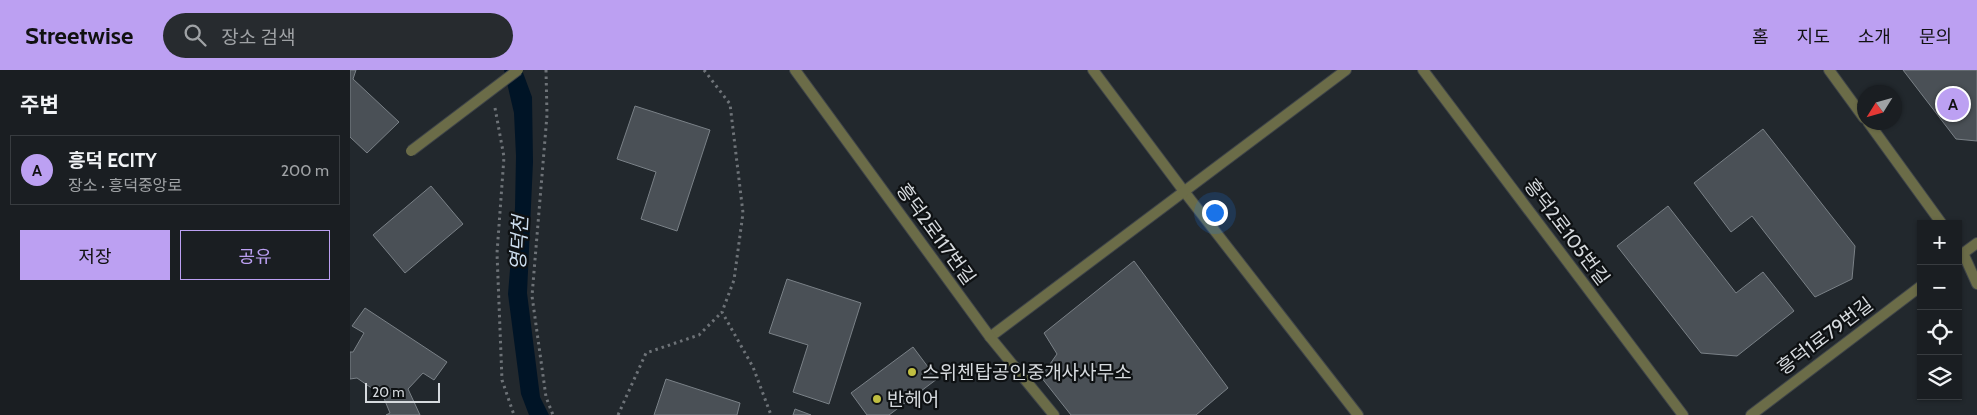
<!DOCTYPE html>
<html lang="ko">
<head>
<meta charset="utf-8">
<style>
	:root { --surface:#1a1e22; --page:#272b2f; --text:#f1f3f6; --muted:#9fa2a5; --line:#383c40; --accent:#bca0f2 }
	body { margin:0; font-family:Cabin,"Noto Sans KR",sans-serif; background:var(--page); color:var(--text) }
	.controls { position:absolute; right:15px; bottom:15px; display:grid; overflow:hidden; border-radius:0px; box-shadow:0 1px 4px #0004 }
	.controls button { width:45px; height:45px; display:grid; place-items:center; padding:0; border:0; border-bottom:1px solid var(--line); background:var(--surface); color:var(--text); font:25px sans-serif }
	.compass { position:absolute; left:1507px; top:15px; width:45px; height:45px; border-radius:50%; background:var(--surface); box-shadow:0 1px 4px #0004; rotate:233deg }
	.scale { position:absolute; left:15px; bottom:12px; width:75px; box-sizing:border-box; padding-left:5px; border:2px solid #d6dade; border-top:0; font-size:14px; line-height:18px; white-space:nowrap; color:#d6dade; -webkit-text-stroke:4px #0e1113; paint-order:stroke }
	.you { position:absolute; left:864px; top:142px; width:18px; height:18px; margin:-12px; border:4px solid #fff; border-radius:50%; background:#1a73e8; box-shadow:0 0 0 8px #1a73e833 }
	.badge { display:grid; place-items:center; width:32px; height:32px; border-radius:50%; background:var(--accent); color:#111; font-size:16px; font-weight:700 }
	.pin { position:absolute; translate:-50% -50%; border:2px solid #fff; box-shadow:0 1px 5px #0006 }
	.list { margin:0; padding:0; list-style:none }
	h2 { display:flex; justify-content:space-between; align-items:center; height:65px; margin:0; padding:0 20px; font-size:21px }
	h2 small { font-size:16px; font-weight:400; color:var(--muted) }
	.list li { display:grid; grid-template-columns:32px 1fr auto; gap:15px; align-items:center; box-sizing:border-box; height:70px; margin:0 10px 10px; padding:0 10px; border:1px solid var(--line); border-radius:0px }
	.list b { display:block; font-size:19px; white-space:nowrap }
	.list p { margin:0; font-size:16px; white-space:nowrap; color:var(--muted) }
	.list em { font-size:16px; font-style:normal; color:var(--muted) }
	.actions { display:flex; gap:10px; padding:15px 20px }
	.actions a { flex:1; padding:11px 0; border:1px solid var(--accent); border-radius:0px; text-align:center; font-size:18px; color:var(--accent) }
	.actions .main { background:var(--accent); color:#111 }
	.icon { flex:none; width:28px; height:28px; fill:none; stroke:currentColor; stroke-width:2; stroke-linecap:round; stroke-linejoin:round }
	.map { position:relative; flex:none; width:1627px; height:345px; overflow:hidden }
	header { display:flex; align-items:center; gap:30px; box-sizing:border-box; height:70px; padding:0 25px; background:var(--accent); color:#111 }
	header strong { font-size:24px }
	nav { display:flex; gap:28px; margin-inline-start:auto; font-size:18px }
	.search { width:350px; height:45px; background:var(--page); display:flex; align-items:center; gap:12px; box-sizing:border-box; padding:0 18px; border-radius:28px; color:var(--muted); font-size:19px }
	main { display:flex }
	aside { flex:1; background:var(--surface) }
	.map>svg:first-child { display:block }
</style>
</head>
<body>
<header>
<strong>Streetwise</strong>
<div class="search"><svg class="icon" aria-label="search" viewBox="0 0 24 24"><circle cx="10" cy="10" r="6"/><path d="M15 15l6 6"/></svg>장소 검색</div>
<nav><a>홈</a><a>지도</a><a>소개</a><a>문의</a></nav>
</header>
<main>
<aside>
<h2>주변<small></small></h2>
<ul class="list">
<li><span class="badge">A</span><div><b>흥덕 ECITY</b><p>장소 · 흥덕중앙로</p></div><em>200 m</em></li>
</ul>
<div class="actions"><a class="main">저장</a><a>공유</a></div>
</aside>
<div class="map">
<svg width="1627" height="345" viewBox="0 0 1627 345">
	<rect width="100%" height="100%" fill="#22282d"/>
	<polygon fill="#001426" points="154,0 172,0 182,27 183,92 177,223 190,327 199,345 179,345 171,324 158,224 165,138 166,86 164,43"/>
	<g fill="#4a5056" stroke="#7a8187">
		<polygon points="0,0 6,0 3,9 49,52 17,83 0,67"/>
		<polygon points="1553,0 1627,0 1627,71 1606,69"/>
		<polygon points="285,36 360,60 327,161 291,149 306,102 267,89"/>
		<polygon points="1413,59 1505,176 1502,209 1465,227 1402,146 1381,162 1344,113"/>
		<polygon points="81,116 113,154 55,203 23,165"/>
		<polygon points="1318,136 1386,223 1413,202 1444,241 1387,286 1351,283 1267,176"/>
		<polygon points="784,191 878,318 846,345 721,345 691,307 707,284 694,263"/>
		<polygon points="437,209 511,233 479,334 443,322 458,275 419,263"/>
		<polygon points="15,238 97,292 84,310 73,303 58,319 70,345 36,345 40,343 33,326 7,308 0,309 0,282 3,282 14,263 2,256"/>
		<polygon points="563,277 587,309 539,345 517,345 501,323"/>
		<polygon points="316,309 390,333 387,345 304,345"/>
		<polygon points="445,339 461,345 443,345"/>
	</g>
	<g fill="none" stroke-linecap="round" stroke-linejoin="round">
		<g stroke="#3f4449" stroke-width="12">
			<g id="pedestrian">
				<polyline points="743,0 833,120 1008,345"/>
				<polyline points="640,267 996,0"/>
			</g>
		</g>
		<g stroke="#3f4449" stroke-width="12">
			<g id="minor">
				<polyline points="445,0 640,267 704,345"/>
				<polyline points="1073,0 1333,345"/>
				<polyline points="1608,187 1627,173"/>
				<polyline points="1401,345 1571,216"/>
			</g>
		</g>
		<g stroke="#3f4449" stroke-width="12">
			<g id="tertiary">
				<polyline points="1479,0 1514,48"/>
				<polyline points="1518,52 1592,154"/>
				<polyline points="1613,183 1627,214"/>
			</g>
		</g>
		<g stroke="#6e7378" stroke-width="3" stroke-dasharray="2.5 4" stroke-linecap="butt">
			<polyline points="196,0 197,45 182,226 196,327 203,345"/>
			<polyline points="354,0 380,34 393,143 384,210 372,242 403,297 421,345"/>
			<polyline points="145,38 154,87 147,183 152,310 164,345"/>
			<polyline points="268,345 296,283 349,265 372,242"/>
		</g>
		<use href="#pedestrian" stroke="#6b6c48" stroke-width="10"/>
		<use href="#minor" stroke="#6b6c48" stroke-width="10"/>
		<use href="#tertiary" stroke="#6b6c48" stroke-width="10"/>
		<g stroke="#3f4449" stroke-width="12" stroke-linecap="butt">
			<polyline id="minor-bridge" points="61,81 168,0"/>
		</g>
		<use href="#minor-bridge" stroke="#6b6c48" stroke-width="10"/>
	</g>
	<g fill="#c0be41" stroke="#0e1113" stroke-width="2">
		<circle cx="562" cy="302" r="5"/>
		<circle cx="527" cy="329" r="5"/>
	</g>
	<g text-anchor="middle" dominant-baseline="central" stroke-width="4.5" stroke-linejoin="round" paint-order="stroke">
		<g font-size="19" fill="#d6dade" stroke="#0e1113">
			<text transform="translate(1217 162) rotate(53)">흥덕2로105번길</text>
			<text transform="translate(586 164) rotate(54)">흥덕2로117번길</text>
			<text transform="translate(1475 266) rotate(-37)">흥덕1로79번길</text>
		</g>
		<g font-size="19" fill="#d6dade" stroke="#0e1113" text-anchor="start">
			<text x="572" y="302">스위첸탑공인중개사사무소</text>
			<text x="537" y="329">반헤어</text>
		</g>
		<g font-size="20" font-style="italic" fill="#cddeef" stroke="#0e1113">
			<text transform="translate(169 173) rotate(-87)">영덕천</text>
		</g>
	</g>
</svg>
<div class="controls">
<button>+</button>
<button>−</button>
<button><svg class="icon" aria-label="locate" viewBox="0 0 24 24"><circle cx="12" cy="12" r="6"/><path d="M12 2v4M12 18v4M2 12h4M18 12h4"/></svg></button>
<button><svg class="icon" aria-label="layers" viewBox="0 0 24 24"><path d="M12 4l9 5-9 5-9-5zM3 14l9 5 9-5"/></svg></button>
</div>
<svg class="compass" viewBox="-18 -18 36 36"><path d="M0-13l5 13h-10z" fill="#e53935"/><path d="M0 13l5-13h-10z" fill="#9fa2a5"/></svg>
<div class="scale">20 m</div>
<div class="you"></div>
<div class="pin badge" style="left:1603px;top:34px">A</div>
</div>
</main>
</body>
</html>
